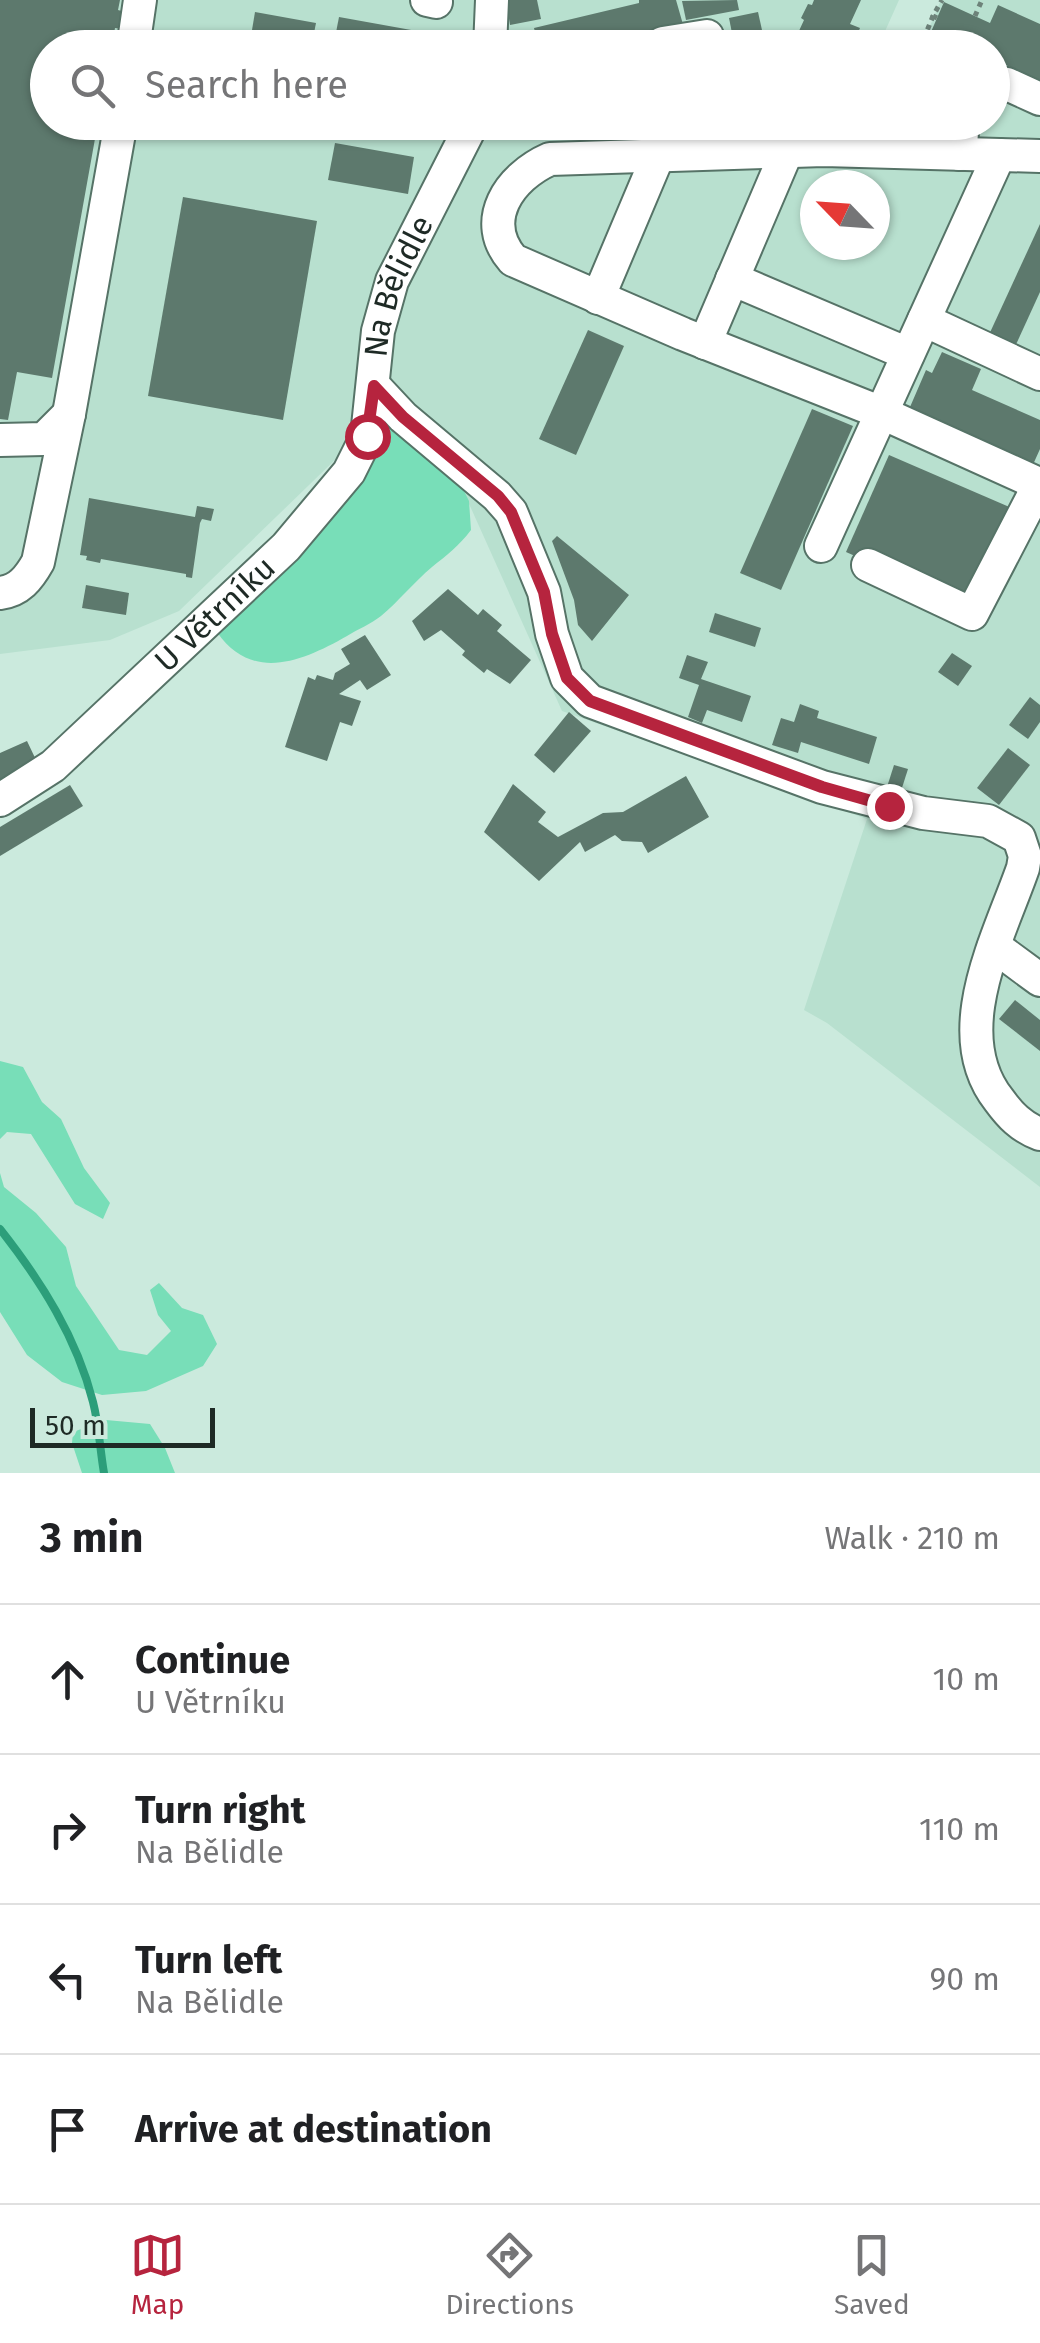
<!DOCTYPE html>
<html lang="en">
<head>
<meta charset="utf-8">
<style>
	:root { --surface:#fff; --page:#f6f6f6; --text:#202124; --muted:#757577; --line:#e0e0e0; --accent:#b6243e }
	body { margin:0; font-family:"Fira Sans",sans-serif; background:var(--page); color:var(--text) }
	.compass { position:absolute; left:800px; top:170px; width:90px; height:90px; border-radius:50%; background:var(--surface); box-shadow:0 2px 8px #0004; rotate:295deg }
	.scale { position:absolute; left:30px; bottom:25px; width:185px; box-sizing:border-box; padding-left:10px; border:5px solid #1e2a25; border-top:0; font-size:28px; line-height:35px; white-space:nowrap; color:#1e2a25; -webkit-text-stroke:8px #cbeadd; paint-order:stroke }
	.stop { position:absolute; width:30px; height:30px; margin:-22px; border:8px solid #b6243e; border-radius:50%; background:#fff }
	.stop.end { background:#b6243e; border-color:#fff; box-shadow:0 2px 10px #0008 }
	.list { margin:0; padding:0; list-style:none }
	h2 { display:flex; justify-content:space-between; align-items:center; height:130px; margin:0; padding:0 40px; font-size:42px }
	h2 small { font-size:32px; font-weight:400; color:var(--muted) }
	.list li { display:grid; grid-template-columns:65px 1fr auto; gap:30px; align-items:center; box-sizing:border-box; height:150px; padding:0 40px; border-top:2px solid var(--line) }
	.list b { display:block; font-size:38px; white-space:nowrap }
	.list p { margin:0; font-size:32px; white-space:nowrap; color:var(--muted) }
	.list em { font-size:32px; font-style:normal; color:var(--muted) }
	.icon { flex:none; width:55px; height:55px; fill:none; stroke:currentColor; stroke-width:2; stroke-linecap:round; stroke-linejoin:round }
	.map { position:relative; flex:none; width:1040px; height:1473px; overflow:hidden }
	.search { position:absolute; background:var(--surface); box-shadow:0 2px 8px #0004; left:30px; right:30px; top:30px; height:110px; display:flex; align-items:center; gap:25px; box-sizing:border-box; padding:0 35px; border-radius:55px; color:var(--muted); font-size:38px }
	.sheet { height:730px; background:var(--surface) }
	nav { display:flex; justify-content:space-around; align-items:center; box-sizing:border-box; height:140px; border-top:2px solid var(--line); background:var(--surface); font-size:28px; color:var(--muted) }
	nav a { display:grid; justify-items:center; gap:5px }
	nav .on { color:var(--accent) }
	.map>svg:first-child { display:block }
</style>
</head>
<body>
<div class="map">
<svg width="1040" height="1473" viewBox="0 0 1040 1473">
	<rect width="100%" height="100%" fill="#cbeadd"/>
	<path fill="#b8e0cf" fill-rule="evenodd" d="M0 0H899L882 38 883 47 48 48V122H992V48L921 47 941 0H1040V1187L827 1023 804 1010 867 819 562 711 457 477 373 423 179 611 110 640 0 654ZM815 185H875V245H815Z"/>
	<g fill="#78deb8">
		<path d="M382 419 457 477 469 501 471 530C459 546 447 555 432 567 414 582 399 601 381 616 371 624 358 629 347 636 303 661 252 683 217 632Z"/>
		<polygon points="0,1061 23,1067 42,1102 61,1119 84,1168 110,1203 103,1219 75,1204 31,1134 7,1132 0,1139"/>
		<polygon points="0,1173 4,1187 36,1213 66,1247 76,1286 119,1350 147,1355 171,1331 158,1315 150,1290 159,1283 182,1308 203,1315 217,1344 203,1366 146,1391 102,1395 62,1382 27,1355 0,1312"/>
		<polygon points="106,1420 150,1424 165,1448 175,1473 82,1473 72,1443 73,1432"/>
	</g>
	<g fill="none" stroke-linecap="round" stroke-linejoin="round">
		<path stroke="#2c9e7a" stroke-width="8" d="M0 1229C41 1281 77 1338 93 1402 99 1425 100 1450 104 1473"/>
	</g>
	<g fill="#5d796d">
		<polygon points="0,0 120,0 118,10 125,12 122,29 115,28 112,44 120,48 48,48 48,122 98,122 52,378 17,372 8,420 0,419"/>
		<polygon points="506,0 537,0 541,19 510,25"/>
		<polygon points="639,0 676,0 684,28 602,48 539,48 534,28 639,3"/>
		<polygon points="737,0 739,10 686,20 682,1"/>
		<polygon points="814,0 861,0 850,24 860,28 854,43 844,38 839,48 800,48 793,44 804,20 801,18 808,4 812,5"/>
		<polygon points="944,2 990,23 998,5 1040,24 1040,80 992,59 992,48 924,48"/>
		<polygon points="255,12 316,23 311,48 249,48"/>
		<polygon points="758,12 766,48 735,48 729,18"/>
		<polygon points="339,17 450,37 448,48 333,48"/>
		<polygon points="148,122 180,126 177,140 146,135"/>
		<polygon points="880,122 957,122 954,153 877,144"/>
		<polygon points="335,143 414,157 408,194 328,180"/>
		<polygon points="183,197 317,221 283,420 148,396"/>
		<polygon points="1040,224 1040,292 1013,351 987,339"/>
		<polygon points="588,330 624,346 576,455 539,439"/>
		<polygon points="942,352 981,369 972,390 1040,420 1040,449 1031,469 907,414 926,370 932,373"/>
		<polygon points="812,409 853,426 781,590 740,573"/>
		<polygon points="889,455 1014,509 971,607 846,552"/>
		<polygon points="89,498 195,517 197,506 214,509 211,521 202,519 200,523 192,578 186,577 186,574 101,559 100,563 86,560 87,556 80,555"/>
		<polygon points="557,536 629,595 592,641 578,625 574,600 552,541"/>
		<polygon points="86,585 129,593 126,615 82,608"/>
		<polygon points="448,589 478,615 483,609 502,625 497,631 531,660 510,684 487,669 484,673 462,655 465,651 441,630 424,641 412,621"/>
		<polygon points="715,613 761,628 755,647 709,632"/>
		<polygon points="365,635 391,675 367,690 360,680 339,694 361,701 352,726 340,722 327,761 285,747 308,677 315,680 317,675 333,680 335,673 350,664 341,649"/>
		<polygon points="952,653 972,666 958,686 938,672"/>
		<polygon points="687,655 708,662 701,679 751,696 742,722 707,710 702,723 688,717 699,685 679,678"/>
		<polygon points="1030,697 1040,705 1040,722 1028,739 1009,725"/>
		<polygon points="800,704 819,711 817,718 877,737 869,764 801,742 798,753 772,745 781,718 794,722"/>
		<polygon points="569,712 591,731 554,773 534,755"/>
		<polygon points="27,741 37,762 2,778 4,782 0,785 0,753"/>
		<polygon points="1008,748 1030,765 999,805 977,788"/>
		<polygon points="894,765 908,769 901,791 887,787"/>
		<polygon points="686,776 709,817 648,853 642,842 622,841 615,835 585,852 580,842 539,881 484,832 513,784 546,812 538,822 558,837 603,813 623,812"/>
		<polygon points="70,785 83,806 0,856 0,827"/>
		<polygon points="1015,1000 1040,1020 1040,1051 999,1019"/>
	</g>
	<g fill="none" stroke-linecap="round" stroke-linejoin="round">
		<g stroke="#567367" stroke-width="36">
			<g id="minor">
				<polyline points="427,0 436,2"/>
				<polyline points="133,48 140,0"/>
				<polyline points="490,48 492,0"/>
				<polyline points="654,48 663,43 707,36"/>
				<polyline points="992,83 1007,84 1040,99"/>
				<polyline points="960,154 963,122"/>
				<polyline points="732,279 908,354"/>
				<polyline points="598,298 658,156"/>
				<polyline points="924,320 1040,374"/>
				<polyline points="705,343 787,151"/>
				<path d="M374 386 403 417 497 496 511 512 544 592 552 634 567 678 590 701 822 787 923 813 988 821 1019 838 1025 856 1023 868C999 937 946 1033 999 1100 1010 1115 1021 1127 1040 1134"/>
				<polyline points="0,440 44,439 69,414"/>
				<path d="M1039 484 882 413 683 334 513 260C479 221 509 177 550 159L824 150 1040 156"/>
				<polyline points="821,546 999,155"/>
				<polyline points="868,565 972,614 1040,483"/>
				<path d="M0 593C19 591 29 578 38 562L69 414 121 122"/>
				<path id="s1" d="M0 800 53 766 286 547 349 472 367 436 378 331 392 281 473 122"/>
				<polyline points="994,946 1040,980"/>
			</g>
		</g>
		<g stroke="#6d8279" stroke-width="5" stroke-dasharray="5 5" stroke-linecap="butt">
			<polyline points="975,16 982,0"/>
			<polyline points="937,18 933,16 942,0"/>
			<polyline points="920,48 933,16"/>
		</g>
		<use href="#minor" stroke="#fff" stroke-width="32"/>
	</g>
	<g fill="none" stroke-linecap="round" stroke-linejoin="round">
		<polyline stroke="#b6243e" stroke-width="12" points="367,436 374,386 403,417 498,496 511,512 544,592 552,634 567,678 590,701 822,787 889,806"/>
	</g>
	<g text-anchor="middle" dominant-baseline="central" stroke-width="8" stroke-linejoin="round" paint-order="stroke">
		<g font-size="32" fill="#1e2a25" stroke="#cbeadd">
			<text stroke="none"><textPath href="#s1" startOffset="675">Na Bělidle</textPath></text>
			<text stroke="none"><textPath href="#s1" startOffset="285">U Větrníku</textPath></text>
		</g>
	</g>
</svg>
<svg class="compass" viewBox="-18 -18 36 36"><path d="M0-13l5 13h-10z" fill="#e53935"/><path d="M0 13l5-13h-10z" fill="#757577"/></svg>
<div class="scale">50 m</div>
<div class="stop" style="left:367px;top:436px"></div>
<div class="stop end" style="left:889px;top:806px"></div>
<div class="search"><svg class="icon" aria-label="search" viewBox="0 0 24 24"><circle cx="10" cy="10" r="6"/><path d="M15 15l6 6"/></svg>Search here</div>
</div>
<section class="sheet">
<h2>3 min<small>Walk · 210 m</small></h2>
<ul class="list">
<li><svg class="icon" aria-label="ahead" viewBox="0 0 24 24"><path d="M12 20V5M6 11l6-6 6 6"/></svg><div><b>Continue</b><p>U Větrníku</p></div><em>10 m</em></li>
<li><svg class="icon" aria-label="right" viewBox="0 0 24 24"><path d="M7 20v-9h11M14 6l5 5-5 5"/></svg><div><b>Turn right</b><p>Na Bělidle</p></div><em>110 m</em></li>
<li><svg class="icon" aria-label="left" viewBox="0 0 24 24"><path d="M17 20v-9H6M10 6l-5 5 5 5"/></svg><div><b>Turn left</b><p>Na Bělidle</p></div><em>90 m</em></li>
<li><svg class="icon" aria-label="arrive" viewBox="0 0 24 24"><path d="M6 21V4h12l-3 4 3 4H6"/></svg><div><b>Arrive at destination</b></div></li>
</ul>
</section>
<nav>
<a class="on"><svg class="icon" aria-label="map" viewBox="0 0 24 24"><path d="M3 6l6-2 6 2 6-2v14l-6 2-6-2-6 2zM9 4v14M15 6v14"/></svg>Map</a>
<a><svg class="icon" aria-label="directions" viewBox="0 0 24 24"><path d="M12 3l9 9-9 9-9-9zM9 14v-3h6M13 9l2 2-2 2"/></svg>Directions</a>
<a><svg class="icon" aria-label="saved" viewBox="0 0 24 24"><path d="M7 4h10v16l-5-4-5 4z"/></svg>Saved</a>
</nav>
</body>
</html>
